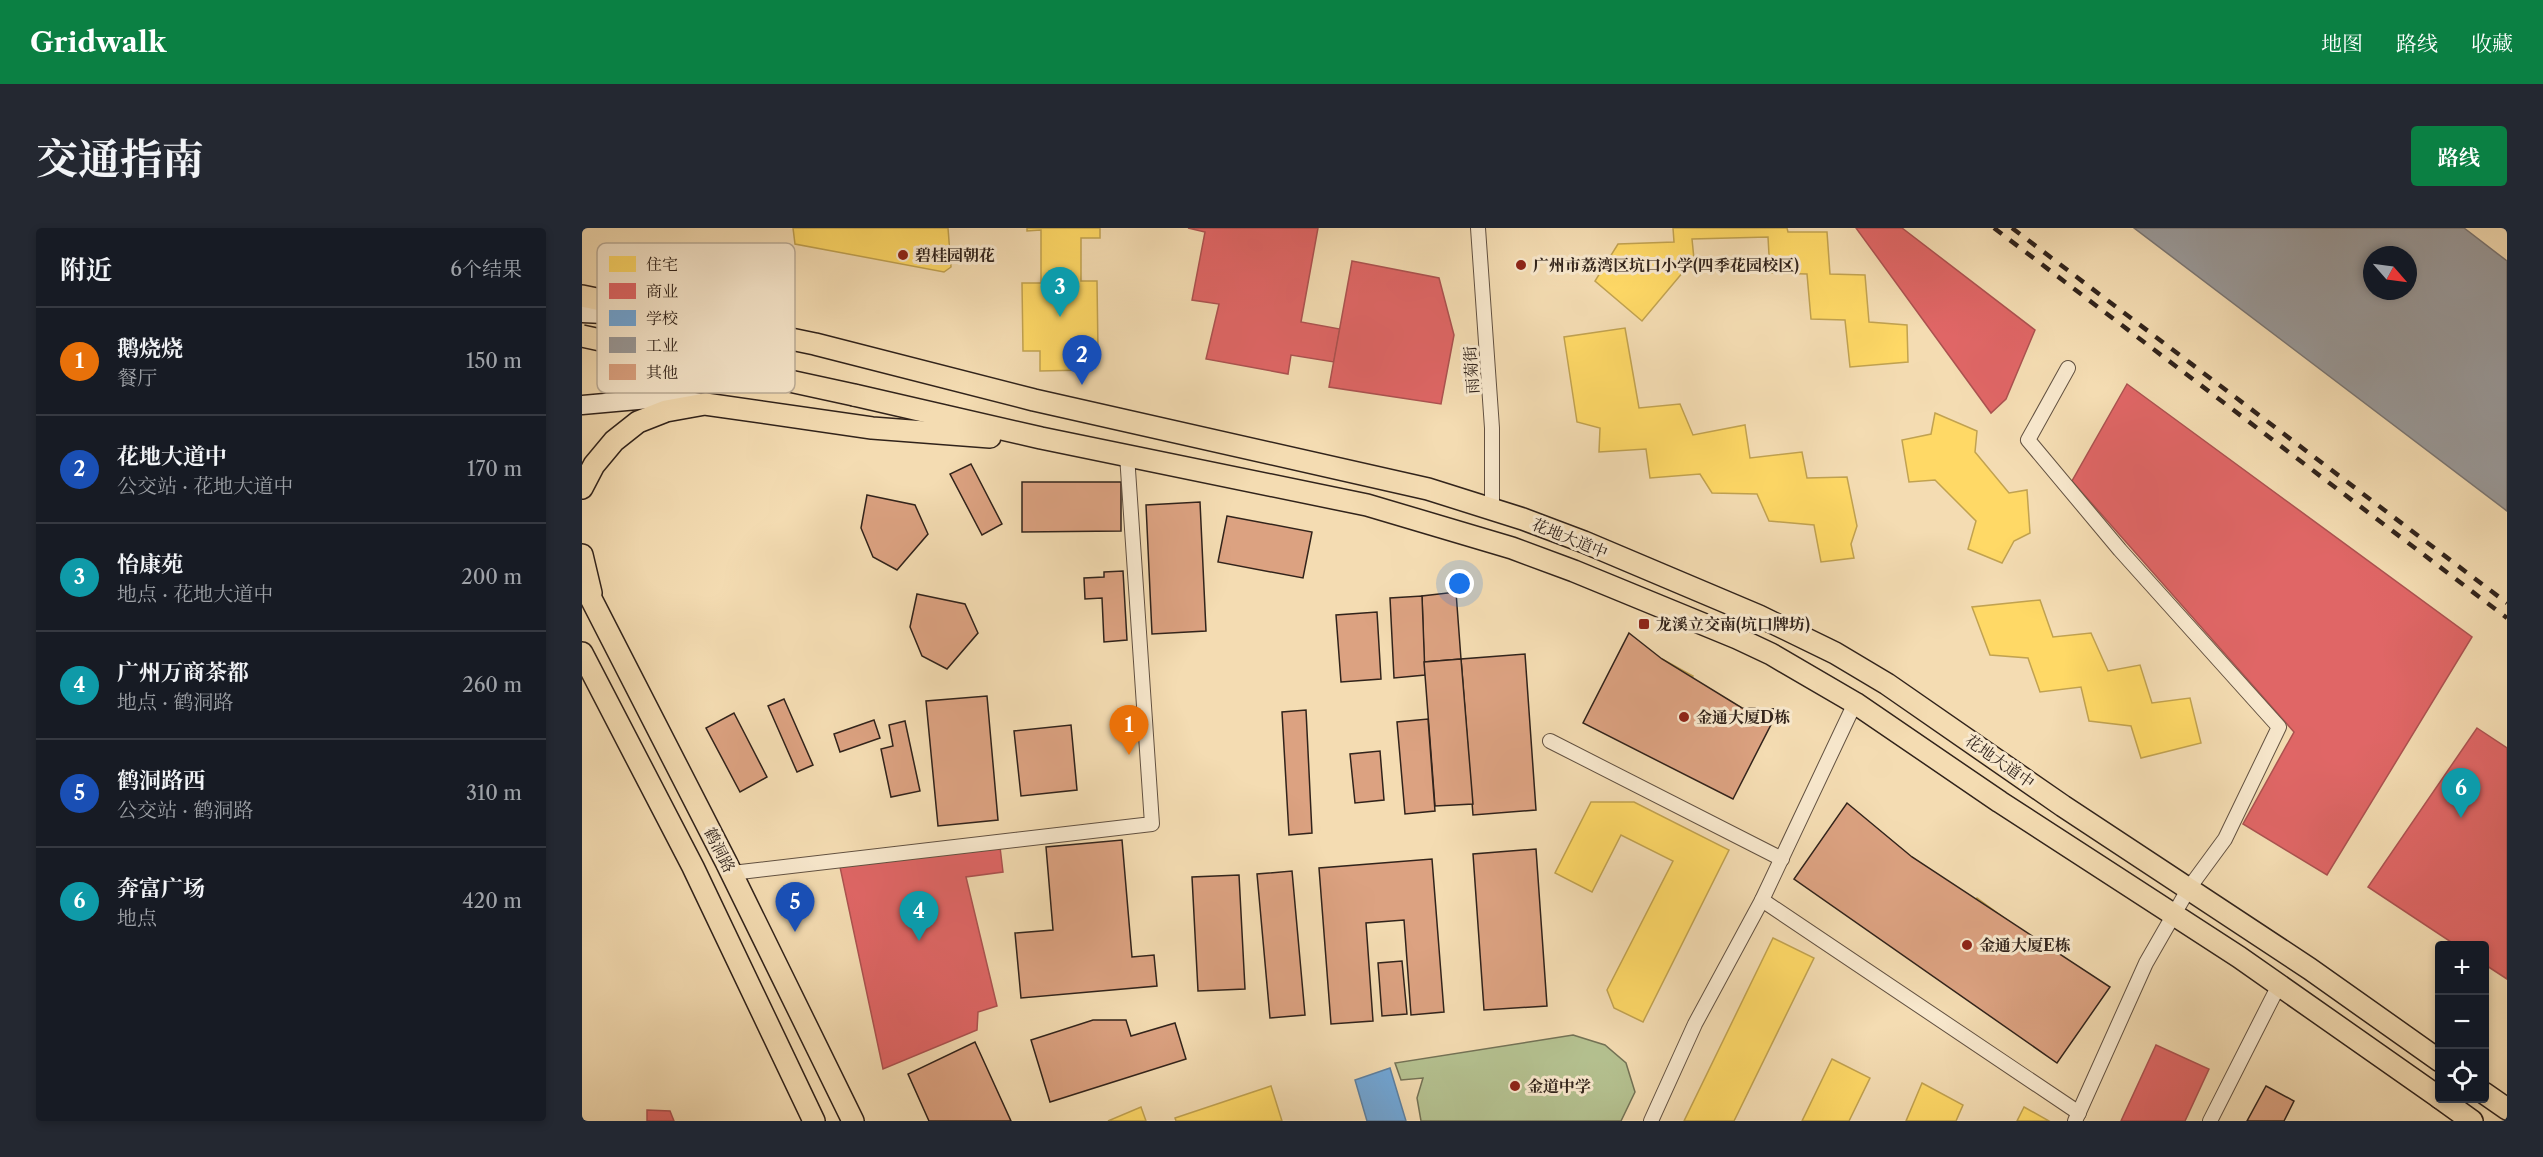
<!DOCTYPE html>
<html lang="zh">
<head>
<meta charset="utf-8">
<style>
	:root { --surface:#171b24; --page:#242831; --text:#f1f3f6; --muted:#9ea1a6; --line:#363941; --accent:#0b8043 }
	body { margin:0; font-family:"Libre Caslon Text","Noto Serif SC",serif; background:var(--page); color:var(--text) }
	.controls { position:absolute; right:18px; bottom:18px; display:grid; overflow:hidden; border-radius:6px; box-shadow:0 3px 9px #0003 }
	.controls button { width:54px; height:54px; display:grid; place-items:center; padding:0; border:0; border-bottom:2px solid var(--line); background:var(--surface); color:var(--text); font:30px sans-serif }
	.compass { position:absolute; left:1781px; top:18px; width:54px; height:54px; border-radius:50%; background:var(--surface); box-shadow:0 3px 9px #0003; rotate:118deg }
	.you { position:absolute; left:878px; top:356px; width:21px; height:21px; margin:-15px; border:4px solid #fff; border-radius:50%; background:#1a73e8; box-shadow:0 0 0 9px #1a73e833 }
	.badge { display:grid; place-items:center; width:39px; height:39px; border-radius:50%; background:var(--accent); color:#fff; font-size:20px; font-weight:700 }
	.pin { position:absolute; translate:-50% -50px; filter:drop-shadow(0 2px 3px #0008) }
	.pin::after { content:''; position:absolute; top:32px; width:21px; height:18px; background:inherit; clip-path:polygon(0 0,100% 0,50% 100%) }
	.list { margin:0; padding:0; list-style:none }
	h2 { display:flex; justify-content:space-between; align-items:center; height:78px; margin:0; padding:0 24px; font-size:26px }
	h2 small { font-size:20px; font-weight:400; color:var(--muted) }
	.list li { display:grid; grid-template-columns:39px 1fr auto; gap:18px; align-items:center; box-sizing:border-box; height:108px; padding:0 24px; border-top:2px solid var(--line) }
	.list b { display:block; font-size:22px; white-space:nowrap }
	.list p { margin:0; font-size:20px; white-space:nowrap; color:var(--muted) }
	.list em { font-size:20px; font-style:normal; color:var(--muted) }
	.icon { flex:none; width:33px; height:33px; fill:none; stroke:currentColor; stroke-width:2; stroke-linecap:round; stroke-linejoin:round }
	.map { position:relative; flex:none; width:1925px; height:893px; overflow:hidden; border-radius:6px }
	header { display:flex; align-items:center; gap:36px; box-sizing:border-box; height:84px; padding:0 30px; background:var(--accent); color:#fff }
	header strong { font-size:28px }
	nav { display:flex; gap:33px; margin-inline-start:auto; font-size:21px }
	.intro { display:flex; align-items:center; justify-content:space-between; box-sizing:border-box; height:144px; padding:0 36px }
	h1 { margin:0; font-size:42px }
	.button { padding:15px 27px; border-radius:6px; background:var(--accent); color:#fff; font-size:21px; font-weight:700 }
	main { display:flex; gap:36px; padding:0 36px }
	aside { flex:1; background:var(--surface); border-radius:6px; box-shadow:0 3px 9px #0003 }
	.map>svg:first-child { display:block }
</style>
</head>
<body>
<header>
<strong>Gridwalk</strong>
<nav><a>地图</a><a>路线</a><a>收藏</a></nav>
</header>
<div class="intro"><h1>交通指南</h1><a class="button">路线</a></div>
<main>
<aside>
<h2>附近<small>6个结果</small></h2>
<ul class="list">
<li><span class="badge" style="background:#e8710a">1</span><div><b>鹅烧烧</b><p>餐厅</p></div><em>150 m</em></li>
<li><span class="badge" style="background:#1a4fb4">2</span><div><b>花地大道中</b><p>公交站 · 花地大道中</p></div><em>170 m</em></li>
<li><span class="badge" style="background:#0f9aa8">3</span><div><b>怡康苑</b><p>地点 · 花地大道中</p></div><em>200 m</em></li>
<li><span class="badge" style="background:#0f9aa8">4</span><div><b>广州万商茶都</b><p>地点 · 鹤洞路</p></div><em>260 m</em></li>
<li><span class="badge" style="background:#1a4fb4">5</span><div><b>鹤洞路西</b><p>公交站 · 鹤洞路</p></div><em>310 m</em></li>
<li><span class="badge" style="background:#0f9aa8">6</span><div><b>奔富广场</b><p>地点</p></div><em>420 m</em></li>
</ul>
</aside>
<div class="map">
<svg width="1925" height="893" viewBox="0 0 1925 893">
	<rect width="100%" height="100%" fill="#f4dcb2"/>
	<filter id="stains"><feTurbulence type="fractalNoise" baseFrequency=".00333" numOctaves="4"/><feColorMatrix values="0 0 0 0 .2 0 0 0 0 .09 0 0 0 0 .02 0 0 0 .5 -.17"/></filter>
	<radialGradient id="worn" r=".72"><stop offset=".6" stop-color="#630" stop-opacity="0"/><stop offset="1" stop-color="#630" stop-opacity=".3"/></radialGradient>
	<polygon fill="#b5c291" stroke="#737256" stroke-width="1.5" points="991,807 1023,817 1044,835 1053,864 1039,893 839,893 835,870 841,850 819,852 813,835"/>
	<g fill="#ffd966" stroke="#c1a250" stroke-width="1.5">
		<polygon points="211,0 366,0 369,39 362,44 213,16"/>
		<polygon points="445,0 518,0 518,10 499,10 499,53 515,53 516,124 504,124 504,142 458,143 458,123 441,123 440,55 459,55 459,2 445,3"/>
		<polygon points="1091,0 1205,0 1206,4 1245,4 1248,46 1283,47 1287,94 1325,97 1326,134 1268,139 1263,92 1229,91 1225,46 1188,45 1186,9 1110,11 1112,31 1060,93 1013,53 1036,16 1092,14"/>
		<polygon points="1043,100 1057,180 1098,176 1111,207 1163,197 1168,230 1220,224 1225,250 1265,249 1275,298 1269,316 1272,330 1239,334 1232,297 1187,293 1175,266 1130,265 1118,246 1068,250 1064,221 1017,224 1018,200 995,194 982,109"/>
		<polygon points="1353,185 1395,203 1393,224 1427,265 1445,262 1448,305 1432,313 1420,335 1386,321 1394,293 1353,252 1327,254 1320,212 1349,206"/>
		<polygon points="1458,372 1471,409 1509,405 1526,443 1558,437 1570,475 1608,470 1619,515 1559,530 1549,498 1507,493 1499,459 1458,464 1446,430 1408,427 1390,379"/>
		<polygon points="1080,431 1111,448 1099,470 1122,483 1132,464 1160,480 1151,496 1171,507 1155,536 1136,525 1124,546 1093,529 1105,508 1083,496 1070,519 1041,503 1053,482 1030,469 1048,435 1071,447"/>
		<polygon points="1009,574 1052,574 1147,622 1061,794 1032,780 1025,762 1091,633 1039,607 1010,664 973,645"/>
		<polygon points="1292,627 1317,646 1330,629 1367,656 1357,671 1381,689 1395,670 1433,698 1415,722 1436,737 1450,719 1491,749 1478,766 1492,777 1469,809 1455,798 1446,810 1404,780 1418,760 1396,744 1383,761 1341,730 1356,709 1334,693 1318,715 1277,685 1291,667 1272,653"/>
		<polygon points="1191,710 1232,730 1152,893 1102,893"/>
		<polygon points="1250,831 1288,850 1267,893 1220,893"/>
		<polygon points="1340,855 1381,877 1374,893 1324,893"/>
		<polygon points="689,858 700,893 594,893 593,890"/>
		<polygon points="559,879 564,893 526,893"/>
		<polygon points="1442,879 1467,893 1435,893"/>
	</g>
	<g fill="#e06666" stroke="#ac5250" stroke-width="1.5">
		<polygon points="606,0 736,0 719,94 758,101 752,134 709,127 706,146 624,131 637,76 610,72 623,4"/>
		<polygon points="1274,0 1320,0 1453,102 1424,171 1409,185"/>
		<polygon points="770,33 857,50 872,107 859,176 747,159"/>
		<polygon points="1545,156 1890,409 1745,647 1661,596 1712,504 1490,253"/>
		<polygon points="1895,500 1925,520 1925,751 1902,736 1902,718 1875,718 1786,659"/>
		<polygon points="418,619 421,644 384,649 415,778 396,784 395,802 301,841 258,639"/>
		<polygon points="1574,817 1627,841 1603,893 1539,893"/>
		<polygon points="65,882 88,883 92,893 65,893"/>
	</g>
	<polygon fill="#6fa8dc" stroke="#5c80a2" stroke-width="1.5" points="808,840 824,893 785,893 773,852"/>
	<path fill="#999" stroke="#7a7673" stroke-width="1.5" fill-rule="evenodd" d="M1552 0H1882L1925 33V283ZM1790 27H1826V63H1790Z"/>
	<g fill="#dca281" stroke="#31231b" stroke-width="1.5">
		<polygon points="389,236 420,296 400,307 368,246"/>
		<polygon points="440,254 539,254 539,303 440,304"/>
		<polygon points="285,267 333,277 346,306 315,342 291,329 279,300"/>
		<polygon points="618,274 624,403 570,406 564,277"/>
		<polygon points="645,288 730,304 721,350 636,334"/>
		<polygon points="541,343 545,412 522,414 520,370 503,371 502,350 522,349 522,344"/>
		<polygon points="874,364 879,431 842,434 840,368"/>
		<polygon points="335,366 383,376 396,405 365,441 340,428 328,399"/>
		<polygon points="840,368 843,447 812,450 808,370"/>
		<polygon points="795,384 799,451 759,454 754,387"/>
		<polygon points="1047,405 1080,431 1160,480 1197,481 1151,571 1001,495"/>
		<polygon points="943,426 954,582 891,587 879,431"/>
		<polygon points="879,431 891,576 853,578 842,434"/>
		<polygon points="405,468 416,592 356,598 344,473"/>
		<polygon points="202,471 231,537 215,544 186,478"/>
		<polygon points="724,482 730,605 707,607 700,484"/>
		<polygon points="152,485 185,549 158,564 124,500"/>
		<polygon points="846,491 853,583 823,586 815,494"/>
		<polygon points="292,492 298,510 258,524 252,506"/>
		<polygon points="323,493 338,563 309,569 299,521 311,518 307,497"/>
		<polygon points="489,497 495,562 439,568 432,503"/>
		<polygon points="798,523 802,572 773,575 768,526"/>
		<polygon points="1265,575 1330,629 1528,759 1475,835 1212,651"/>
		<polygon points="540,612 550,729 572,727 575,758 439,770 433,705 471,702 464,619"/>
		<polygon points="954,621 965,778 902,782 891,626"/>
		<polygon points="850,631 862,784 829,787 822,692 784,695 791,793 749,796 737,640"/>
		<polygon points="710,643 723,787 688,790 675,646"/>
		<polygon points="657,647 663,761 616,763 610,649"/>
		<polygon points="820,733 825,786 800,788 796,735"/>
		<polygon points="511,792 544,792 549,808 593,795 604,831 468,874 449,812"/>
		<polygon points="393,814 429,893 347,893 326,846"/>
		<polygon points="1684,858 1712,873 1702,893 1665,893"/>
	</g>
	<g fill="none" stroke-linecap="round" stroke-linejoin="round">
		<g stroke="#625141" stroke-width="16">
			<g id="street">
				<polyline points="896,0 910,200 910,281"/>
				<polyline points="1486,140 1446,212 1538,322 1697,499 1643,611 1607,660 1564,735 1493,893"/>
				<polyline points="968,513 1200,631"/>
				<polyline points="150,645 570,596 545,227"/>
				<polyline points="1180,672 1497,885"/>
				<polyline points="1069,893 1113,796 1180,672 1273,475"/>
				<polyline points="1628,893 1697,757"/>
			</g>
		</g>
		<g stroke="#31231b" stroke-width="21">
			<g id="secondary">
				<polyline points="0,85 64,88"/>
				<polyline points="0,177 89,169 117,175"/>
			</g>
		</g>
		<g stroke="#31231b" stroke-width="24">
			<g id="primary">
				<polyline points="0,68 233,116 452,172 846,261 941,291 1002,314 1177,388 1253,425 1305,456 1481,578 1728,741 1858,833"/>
				<polyline points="272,167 459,210 785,277 930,320 992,343 1155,410 1189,426 1273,475 1418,574 1657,729 1858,870"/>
				<polyline points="0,260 12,237 32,213 56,194 84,183 123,176 290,200 408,209"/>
				<polyline points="0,327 9,365"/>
				<polyline points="0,353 144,634 271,893"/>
				<polyline points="0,425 111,639 232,893"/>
				<polyline points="1902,865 1925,881"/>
				<polyline points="1858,870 1890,893"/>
			</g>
		</g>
		<use href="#street" stroke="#f8e8cd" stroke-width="14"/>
		<use href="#secondary" stroke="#f8e8cd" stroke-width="18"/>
		<use href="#primary" stroke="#f4dcb2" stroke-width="21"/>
		<g stroke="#31231b" stroke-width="4.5" stroke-dasharray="10 10" stroke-linecap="butt">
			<polyline points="1412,0 1925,390"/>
			<polyline points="1430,0 1925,375"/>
		</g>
		<g stroke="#31231b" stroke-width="24" stroke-linecap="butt">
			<polyline id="primary-bridge" points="0,108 272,167"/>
		</g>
		<use href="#primary-bridge" stroke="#f4dcb2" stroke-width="21"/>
	</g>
	<g fill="#8f2418" stroke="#f8e8cd" stroke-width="2">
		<circle cx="321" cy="27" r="6"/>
		<circle cx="939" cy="37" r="6"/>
		<rect x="1056" y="390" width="12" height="12" rx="3"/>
		<circle cx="1102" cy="489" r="6"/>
		<circle cx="1385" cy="717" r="6"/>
		<circle cx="933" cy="858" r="6"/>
	</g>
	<g text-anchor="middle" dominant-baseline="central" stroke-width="6" stroke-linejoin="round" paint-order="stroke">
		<g font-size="16" font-weight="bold" fill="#31231b" stroke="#f8e8cd" text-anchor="start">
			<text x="333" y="27">碧桂园朝花</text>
			<text x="951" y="37">广州市荔湾区坑口小学(四季花园校区)</text>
			<text x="1074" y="396">龙溪立交南(坑口牌坊)</text>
			<text x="1114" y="489">金通大厦D栋</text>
			<text x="1397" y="717">金通大厦E栋</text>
			<text x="945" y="858">金道中学</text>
		</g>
		<g font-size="16" fill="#31231b" stroke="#f8e8cd">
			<text transform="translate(889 142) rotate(-94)">雨菊街</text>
			<text transform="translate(988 310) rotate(22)">花地大道中</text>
			<text transform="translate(1418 533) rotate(35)">花地大道中</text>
			<text transform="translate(138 622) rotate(63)">鹤洞路</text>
		</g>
	</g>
	<rect x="15" y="15" width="198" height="150" rx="9" fill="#f8e8cd" stroke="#bcad98" stroke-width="1.5"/>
	<rect x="27" y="28" width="27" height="16" fill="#ffd966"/>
	<rect x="27" y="55" width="27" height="16" fill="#e06666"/>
	<rect x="27" y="82" width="27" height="16" fill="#6fa8dc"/>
	<rect x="27" y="109" width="27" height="16" fill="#999"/>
	<rect x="27" y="136" width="27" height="16" fill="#dca281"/>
	<g font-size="16" fill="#31231b">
		<text x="64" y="42">住宅</text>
		<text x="64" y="69">商业</text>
		<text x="64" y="96">学校</text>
		<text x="64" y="123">工业</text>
		<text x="64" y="150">其他</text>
	</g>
	<rect width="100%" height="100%" filter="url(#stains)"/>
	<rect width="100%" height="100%" fill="url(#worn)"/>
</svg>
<div class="controls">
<button>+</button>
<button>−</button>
<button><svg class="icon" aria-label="locate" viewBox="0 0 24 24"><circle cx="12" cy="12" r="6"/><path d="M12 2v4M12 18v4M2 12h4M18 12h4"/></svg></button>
</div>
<svg class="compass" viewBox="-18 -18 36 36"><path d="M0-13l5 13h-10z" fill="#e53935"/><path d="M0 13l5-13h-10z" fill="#9ea1a6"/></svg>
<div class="you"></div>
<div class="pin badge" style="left:547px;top:527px;background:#e8710a">1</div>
<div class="pin badge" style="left:500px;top:157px;background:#1a4fb4">2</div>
<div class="pin badge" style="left:478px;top:89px;background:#0f9aa8">3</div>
<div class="pin badge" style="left:337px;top:713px;background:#0f9aa8">4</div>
<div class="pin badge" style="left:213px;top:704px;background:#1a4fb4">5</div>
<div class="pin badge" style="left:1879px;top:590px;background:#0f9aa8">6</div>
</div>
</main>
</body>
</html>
